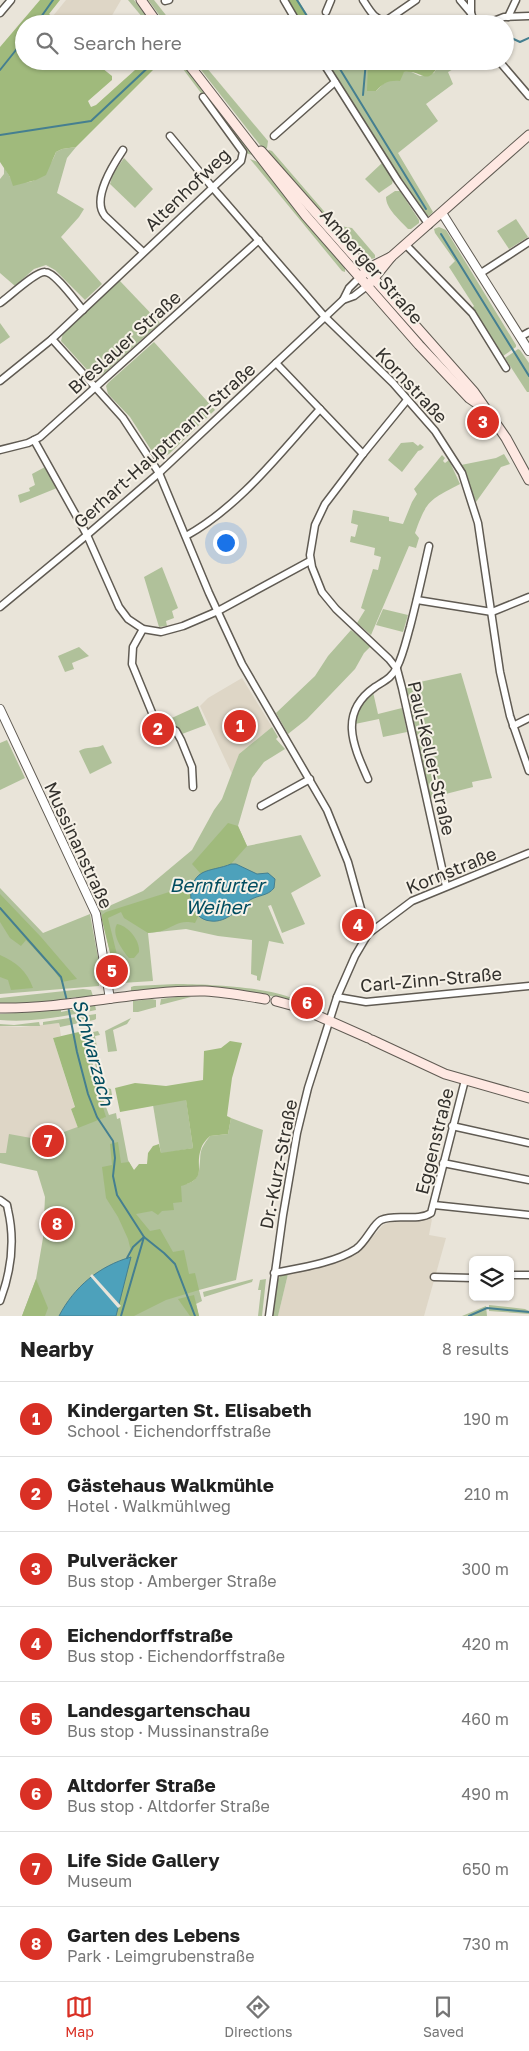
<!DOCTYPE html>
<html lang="en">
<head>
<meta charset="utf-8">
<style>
	:root { --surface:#fff; --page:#f2f2f2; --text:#222; --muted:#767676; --line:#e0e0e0; --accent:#d93025 }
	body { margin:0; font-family:"Golos Text",sans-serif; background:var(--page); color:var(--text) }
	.controls { position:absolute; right:15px; bottom:15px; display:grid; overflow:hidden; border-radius:8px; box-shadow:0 1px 4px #0004 }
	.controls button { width:45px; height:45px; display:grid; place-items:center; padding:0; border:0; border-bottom:1px solid var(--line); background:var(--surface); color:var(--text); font:25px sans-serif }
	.you { position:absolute; left:225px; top:542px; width:18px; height:18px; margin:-12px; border:4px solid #fff; border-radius:50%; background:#1a73e8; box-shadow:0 0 0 8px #1a73e833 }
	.badge { display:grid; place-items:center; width:32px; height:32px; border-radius:50%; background:var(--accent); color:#fff; font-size:16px; font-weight:700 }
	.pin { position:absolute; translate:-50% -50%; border:2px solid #fff; box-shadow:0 1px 5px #0006 }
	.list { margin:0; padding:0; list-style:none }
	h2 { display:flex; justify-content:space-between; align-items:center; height:65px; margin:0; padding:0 20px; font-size:21px }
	h2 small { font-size:16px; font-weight:400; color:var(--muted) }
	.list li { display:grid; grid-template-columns:32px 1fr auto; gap:15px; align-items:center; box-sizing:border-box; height:75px; padding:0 20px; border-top:1px solid var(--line) }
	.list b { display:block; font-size:19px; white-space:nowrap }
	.list p { margin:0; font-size:16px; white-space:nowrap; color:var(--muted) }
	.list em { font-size:16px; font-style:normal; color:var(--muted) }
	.icon { flex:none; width:28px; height:28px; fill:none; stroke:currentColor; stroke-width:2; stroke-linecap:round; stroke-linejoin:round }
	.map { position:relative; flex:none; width:529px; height:1316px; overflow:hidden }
	.search { position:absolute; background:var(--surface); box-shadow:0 1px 4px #0004; left:15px; right:15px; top:15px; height:55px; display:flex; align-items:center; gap:12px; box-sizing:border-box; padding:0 18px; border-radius:28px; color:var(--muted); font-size:19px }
	.sheet { height:665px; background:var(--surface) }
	nav { display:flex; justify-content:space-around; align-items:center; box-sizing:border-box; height:70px; border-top:1px solid var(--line); background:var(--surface); font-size:14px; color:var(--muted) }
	nav a { display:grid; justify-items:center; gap:2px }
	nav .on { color:var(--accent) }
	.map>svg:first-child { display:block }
</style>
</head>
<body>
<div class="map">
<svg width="529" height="1316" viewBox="0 0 529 1316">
	<rect width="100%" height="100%" fill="#e9e4d9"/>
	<g fill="#ded6c6">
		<polygon points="66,0 121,0 107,24 62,24 53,16"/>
		<polygon points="242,678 272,727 239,754 232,774 200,706 208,698"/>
		<polygon points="59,1023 61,1036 53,1038 75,1108 71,1109 78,1128 61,1133 59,1142 37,1138 36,1140 32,1139 0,1163 0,1026 21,1027"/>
		<polygon points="432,1219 429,1235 446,1238 424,1316 278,1316 288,1274 353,1254 363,1248 383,1225 390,1222"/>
	</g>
	<g fill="#b0c19a">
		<polygon points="128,0 134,0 152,24 148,24"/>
		<polygon points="148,0 154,0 173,24 166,24"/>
		<polygon points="177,61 181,61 252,155 246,153"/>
		<polygon points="194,61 201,61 268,141 267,148 264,149 260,145"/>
		<polygon points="325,61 341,61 345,68 354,61 368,61 368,91 376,91 383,84 404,72 409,71 420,76 434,73 441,61 466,62 448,72 453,84 426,104 438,121 398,153 433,212 429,216 425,215 421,210"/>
		<path d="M76 147 67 158 57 193 84 209 79 217 61 237 102 284 85 300 55 270 46 265 34 269 15 286 0 273V179L4 174V167L10 177C14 178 20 182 25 182 39 184 52 164 56 152L62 149Z"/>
		<polygon points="269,150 272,151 329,217 340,226 352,228 375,255 375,258 368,260 359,257 267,152"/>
		<polygon points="124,158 153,189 135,208 110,184 113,174"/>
		<polygon points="250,159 258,162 345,268 345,272 342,271"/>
		<polygon points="382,163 393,180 392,184 379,193 365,179"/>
		<path d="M395 191H400L419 220V223L411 229H408C400 220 386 209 386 197Z"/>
		<polygon points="516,219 528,237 509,249 497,231"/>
		<polygon points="439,227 446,230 516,345 516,347 503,356 471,309 474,306 449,267 455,261 435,233 434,229"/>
		<polygon points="119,280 160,323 102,375 95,377 90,373 61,341 63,333"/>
		<polygon points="0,323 10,337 0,344"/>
		<polygon points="154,342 215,410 169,454 161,458 155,456 130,417 108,394 106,386 108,383"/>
		<polygon points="518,349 520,350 529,363 529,392 527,392 505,358"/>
		<polygon points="413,442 418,446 420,444 424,447 421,450 418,451 402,472 388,460 401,443"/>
		<polygon points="504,454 510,464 501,467 476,502 461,465 496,458"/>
		<path d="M442 455 445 458 443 461 445 463 449 460 460 484C430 500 427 499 415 533L419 538 416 548 409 546 371 635 357 623 365 610 361 608 373 569 378 570 381 557 374 555 375 548 350 542 351 536 355 537 358 525 351 523 353 510 389 517V521L403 524 412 502 417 494 414 489Z"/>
		<polygon points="45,467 57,488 20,503 18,495 30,491 29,488 35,485 32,474"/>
		<polygon points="162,567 178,608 172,611 174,618 166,621 167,626 159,627 144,577"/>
		<polygon points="383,609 408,615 403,632 376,625"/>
		<polygon points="351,630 371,646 364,653 355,669 307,719 288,734 276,713 315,676 328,656"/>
		<polygon points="79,647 89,656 72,663 74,669 65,672 58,656"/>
		<polygon points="461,673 492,778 472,782 473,787 430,798 406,685"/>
		<path d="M373 692 378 714 402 708 407 732 383 737 379 719 355 724C357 710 362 702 373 692Z"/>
		<polygon points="198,706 206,725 182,734 180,730 163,722"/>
		<polygon points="272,727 278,737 276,739 285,749 264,762 252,778 238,826 247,846 301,835 321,876 291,893 305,924 282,933 271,905 268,906 284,944 269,941 260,981 257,980 257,976 251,974 252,940 218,936 186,929 148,933 153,981 122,983 114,969 100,910 143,891 192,850 214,810 222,799 239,754"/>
		<polygon points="7,740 25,778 0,790 0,743"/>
		<path d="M103 745 112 763 90 774 79 751C87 746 95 749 103 745Z"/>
		<polygon points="0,888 43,933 90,914 99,963 99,986 0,994"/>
		<path d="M176 984C204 984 271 987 293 999L290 1000C237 988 185 986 131 991V987L134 986Z"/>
		<polygon points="83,989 91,990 93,996 76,998 76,997 40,1003 0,1003 0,998"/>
		<polygon points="183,996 191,997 160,1005 161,999"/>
		<polygon points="152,999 156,1000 156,1007 138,1012 133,1012 133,1001"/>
		<path d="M95 1005 96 1010C65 1016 33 1023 0 1020V1014L61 1010V1012Z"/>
		<polygon points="96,1014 96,1019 94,1020 60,1027 59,1023 43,1025 43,1022"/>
		<polygon points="131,1018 127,1024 113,1030 117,1051 108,1052 105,1031"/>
		<polygon points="39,1022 40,1026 0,1026 0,1024 14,1025"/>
		<path d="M86 1030H89L94 1075 109 1115 116 1113 117 1119 120 1118 128 1160 134 1171C150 1176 194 1198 199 1171 202 1152 197 1153 210 1136L228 1134 231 1118 263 1130 236 1280 199 1290 202 1301 196 1304 199 1316H22L36 1279 43 1238 45 1197 37 1171 0 1163V1153H6L9 1134 59 1143 61 1133 105 1117 91 1069 83 1031Z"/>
		<polygon points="98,1031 100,1035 95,1036 104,1087 111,1089 112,1095 108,1096 105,1094 96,1070 92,1037 93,1032"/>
		<polygon points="186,1099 193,1148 161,1154 153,1105"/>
		<polygon points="288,1274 278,1316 272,1316 278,1279 281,1275"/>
		<polygon points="253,1279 252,1282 204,1297 203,1292"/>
		<polygon points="266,1279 262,1316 258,1316 261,1290 258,1290 260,1280"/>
		<polygon points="489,1305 525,1309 529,1311 529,1314 489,1311"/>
		<polygon points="486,1306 487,1316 462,1316"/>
	</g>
	<g fill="#a0ba7c">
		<polygon points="40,0 60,0 49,14 62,24 24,24 24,61 71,61 80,69 87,64 97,64 112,76 112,80 88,101 91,107 96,105 145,61 162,61 76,147 62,149 56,152 46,175 36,180 13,186 10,177 0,162 0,47"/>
		<polygon points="288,0 298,0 313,24 301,24"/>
		<path d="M368 61H441C426 90 424 69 404 72L400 81C389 80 383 83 376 91H367Z"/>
		<polygon points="228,823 238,826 247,846 231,864 201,874 192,864"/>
		<path d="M185 887 192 888C191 899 192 906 199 915L195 923C179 920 177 925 164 930 160 932 153 932 148 933L124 918 121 912 108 918 120 967 114 969 102 920V915L106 912Z"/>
		<polygon points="0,894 41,937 77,979 62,982 53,969 26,940 21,946 10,938 0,922"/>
		<path d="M117 924C128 926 140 940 139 952L134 958H129C122 950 111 934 117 924Z"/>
		<path d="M0 955C16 962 27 971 33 988L11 990 8 980 0 977Z"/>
		<polygon points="83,1031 91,1069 106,1117 78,1128 71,1109 75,1107 53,1038"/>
		<path d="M230 1041 242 1043 232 1078 227 1116 231 1118 228 1134 210 1136C207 1139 202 1144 201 1149 194 1168 209 1178 181 1186L182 1202 173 1203 174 1210 162 1211 158 1215 152 1211 136 1214 150 1231 160 1229 173 1252 184 1250 189 1274 195 1273 199 1290 166 1300 134 1316H116L131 1251 128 1239 118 1217 106 1198 102 1167 112 1165 110 1144 118 1142 121 1163 129 1162 134 1170 139 1164H147L148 1153 153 1146 159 1144 161 1153 193 1148 186 1100 120 1112 115 1088 135 1083 166 1086 203 1080 204 1051 221 1048Z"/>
		<polygon points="36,1279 48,1308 45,1316 22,1316"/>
		<polygon points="194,1295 199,1316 190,1316 178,1299"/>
	</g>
	<g fill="#4da1bb" stroke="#457f90">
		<path d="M231 864H236L257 874 268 873 275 879 274 888C268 896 258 895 250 900 239 908 227 923 211 921 188 920 184 883 202 873 209 869 222 868 231 864Z"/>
		<path d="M131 1257 116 1316H59C74 1287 99 1266 131 1257Z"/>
	</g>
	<polygon fill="#e9e4d9" points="92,1274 121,1306 118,1308 90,1276"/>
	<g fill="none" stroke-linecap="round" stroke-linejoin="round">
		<g stroke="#457f90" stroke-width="2">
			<polyline points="297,0 312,24"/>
			<polyline points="36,24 53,0"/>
			<polyline points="505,35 520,42 529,38"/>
			<polyline points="335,61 426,209"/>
			<polyline points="0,70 24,40"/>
			<polyline points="363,95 366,61"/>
			<polyline points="0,135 91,121 155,61"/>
			<polyline points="441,234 529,376"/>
			<polyline points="0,908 61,977 67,1001"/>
			<polyline points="68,1006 77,1052 88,1094 97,1117 113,1141 115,1158 113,1176 117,1195 144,1237 164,1253 175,1264 195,1316"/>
			<polyline points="127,1258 133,1247 144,1237"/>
			<polyline points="121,1316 144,1237"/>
			<polyline points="469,1316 487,1308 529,1312"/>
		</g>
		<g stroke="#605b53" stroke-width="9">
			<g id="minor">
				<polyline points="284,0 298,24"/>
				<path d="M363 0C369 9 375 22 387 20L416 0"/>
				<polyline points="460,0 471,13"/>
				<polyline points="471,0 471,13 475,24"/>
				<polyline points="165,1 169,0"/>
				<polyline points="326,12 331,0"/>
				<polyline points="0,13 11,0"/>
				<polyline points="508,17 516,0"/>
				<polyline points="486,24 504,17 529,16"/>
				<polyline points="322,61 398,181 429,225"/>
				<polyline points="499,61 529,96"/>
				<polyline points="170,136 213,188 325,317 393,383 435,431 462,473 478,523 500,672 510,716 529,771"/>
				<polyline points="274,136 335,82"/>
				<path d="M123 150C113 165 91 199 105 216L143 252"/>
				<polyline points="406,245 472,313 506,368"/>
				<polyline points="481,273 529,242"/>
				<polyline points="343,300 349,288 359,278"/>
				<path d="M0 303C9 297 36 271 45 272 55 272 76 302 83 310"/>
				<polyline points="520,337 529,332"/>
				<polyline points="52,339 123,418 159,473 209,593 242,664 327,810 348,862 368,934"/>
				<polyline points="276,363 363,454"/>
				<polyline points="0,381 52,339 241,161 243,152 203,97"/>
				<polyline points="407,400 363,454 325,504 315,525 310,555 312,567 322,592 336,609 389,659 397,669 402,688 446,886"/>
				<polyline points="34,440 87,535 119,607 128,619 143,629 161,632 183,626 218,611 310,561"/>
				<polyline points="0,450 28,443 40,437 259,240"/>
				<path d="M186 536C240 506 279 454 320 409"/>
				<polyline points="417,600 492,612 529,597"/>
				<polyline points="0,607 87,535 159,473 343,300 354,296 367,286"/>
				<polyline points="143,629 133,647 132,664 155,720 176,731 181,740 192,767 193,787"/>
				<polyline points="513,726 529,718"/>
				<path d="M368 779C353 745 338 713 375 687 384 681 392 678 397 667 403 655 406 641 410 627 417 600 423 573 429 546"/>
				<polyline points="261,806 310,779"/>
				<polyline points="337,997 366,1002 529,986"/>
				<polyline points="452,1126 529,1143"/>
				<polyline points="443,1163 529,1180"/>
				<path d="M0 1200 7 1205 8 1210C15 1240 11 1272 0 1301"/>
				<polyline points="434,1205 529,1215"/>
				<path d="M274 1273C299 1268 335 1263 356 1249 366 1242 373 1224 381 1220 396 1213 417 1222 431 1213L465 1080"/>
				<polyline points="510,1275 529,1275"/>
				<polyline points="434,1277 473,1278"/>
				<polyline points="269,1316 283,1215 297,1133 308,1088 337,997 355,956 368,934 412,901 529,853"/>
			</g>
		</g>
		<g stroke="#605b53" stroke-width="10">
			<g id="tertiary">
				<polyline points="442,213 529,351"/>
				<polyline points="0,709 96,914 110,999"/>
			</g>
		</g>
		<g stroke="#605b53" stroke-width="11">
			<g id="secondary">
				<polyline points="141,0 158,24"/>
				<polyline points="186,61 306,216 419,345 469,398 485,409"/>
				<polyline points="261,151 474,392 506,438 529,480"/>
				<polyline points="362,275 375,265 391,257"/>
				<polyline points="370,283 391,257 529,135"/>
				<polyline points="276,1001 298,1007 368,1038"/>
				<path d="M0 1008C69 1009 136 990 205 991 225 992 246 996 265 999"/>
				<polyline points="372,1040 445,1074 529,1098"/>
			</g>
		</g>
		<use href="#minor" stroke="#fff" stroke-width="6"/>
		<use href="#tertiary" stroke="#fff" stroke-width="8"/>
		<use href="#secondary" stroke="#fee8e2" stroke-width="9"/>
	</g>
	<g text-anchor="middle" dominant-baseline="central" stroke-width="4" stroke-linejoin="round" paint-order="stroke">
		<g font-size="18" fill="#33312d" stroke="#f6f1e7">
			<text transform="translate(187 189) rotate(-44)">Altenhofweg</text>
			<text transform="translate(372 266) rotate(49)">Amberger Straße</text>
			<text transform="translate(124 342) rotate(-42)">Breslauer Straße</text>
			<text transform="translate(412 385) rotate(47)">Kornstraße</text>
			<text transform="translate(164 445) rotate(-42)">Gerhart-Hauptmann-Straße</text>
			<text transform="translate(432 758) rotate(77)">Paul-Keller-Straße</text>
			<text transform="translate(79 845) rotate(65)">Mussinanstraße</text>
			<text transform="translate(451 870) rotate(-22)">Kornstraße</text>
			<text transform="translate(431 979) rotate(-5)">Carl-Zinn-Straße</text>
			<text transform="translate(434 1141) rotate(-76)">Eggenstraße</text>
			<text transform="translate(278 1164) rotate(-79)">Dr.-Kurz-Straße</text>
		</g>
		<g font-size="19" font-style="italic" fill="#004c5f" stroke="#f6f1e7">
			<text x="217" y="884">Bernfurter<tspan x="217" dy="22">Weiher</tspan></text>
			<text transform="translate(94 1052) rotate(75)">Schwarzach</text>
		</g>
	</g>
</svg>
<div class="controls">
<button><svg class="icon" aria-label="layers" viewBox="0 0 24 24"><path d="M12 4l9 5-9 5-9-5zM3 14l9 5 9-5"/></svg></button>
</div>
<div class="you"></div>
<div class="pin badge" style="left:240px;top:726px">1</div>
<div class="pin badge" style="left:158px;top:729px">2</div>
<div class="pin badge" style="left:483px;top:422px">3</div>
<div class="pin badge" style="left:358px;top:925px">4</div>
<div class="pin badge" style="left:112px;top:971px">5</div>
<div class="pin badge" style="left:307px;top:1003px">6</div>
<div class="pin badge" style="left:48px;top:1141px">7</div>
<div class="pin badge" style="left:57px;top:1224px">8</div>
<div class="search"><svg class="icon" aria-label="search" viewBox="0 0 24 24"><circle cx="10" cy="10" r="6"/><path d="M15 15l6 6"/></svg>Search here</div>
</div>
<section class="sheet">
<h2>Nearby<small>8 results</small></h2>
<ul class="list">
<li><span class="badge">1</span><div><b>Kindergarten St. Elisabeth</b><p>School · Eichendorffstraße</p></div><em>190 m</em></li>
<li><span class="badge">2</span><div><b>Gästehaus Walkmühle</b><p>Hotel · Walkmühlweg</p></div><em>210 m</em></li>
<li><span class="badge">3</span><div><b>Pulveräcker</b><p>Bus stop · Amberger Straße</p></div><em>300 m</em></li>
<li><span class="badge">4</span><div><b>Eichendorffstraße</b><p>Bus stop · Eichendorffstraße</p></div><em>420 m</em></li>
<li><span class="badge">5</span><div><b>Landesgartenschau</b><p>Bus stop · Mussinanstraße</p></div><em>460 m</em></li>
<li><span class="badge">6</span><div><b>Altdorfer Straße</b><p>Bus stop · Altdorfer Straße</p></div><em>490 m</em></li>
<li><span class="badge">7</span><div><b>Life Side Gallery</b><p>Museum</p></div><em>650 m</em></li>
<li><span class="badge">8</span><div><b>Garten des Lebens</b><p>Park · Leimgrubenstraße</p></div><em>730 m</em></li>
</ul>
</section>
<nav>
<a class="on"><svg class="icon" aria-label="map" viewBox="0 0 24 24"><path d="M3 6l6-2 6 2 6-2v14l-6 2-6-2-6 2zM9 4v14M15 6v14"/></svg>Map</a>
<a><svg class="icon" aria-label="directions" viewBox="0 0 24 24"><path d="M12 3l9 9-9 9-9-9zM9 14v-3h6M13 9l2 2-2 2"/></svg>Directions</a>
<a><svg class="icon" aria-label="saved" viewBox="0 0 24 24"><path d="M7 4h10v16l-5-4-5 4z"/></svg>Saved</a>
</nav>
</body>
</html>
